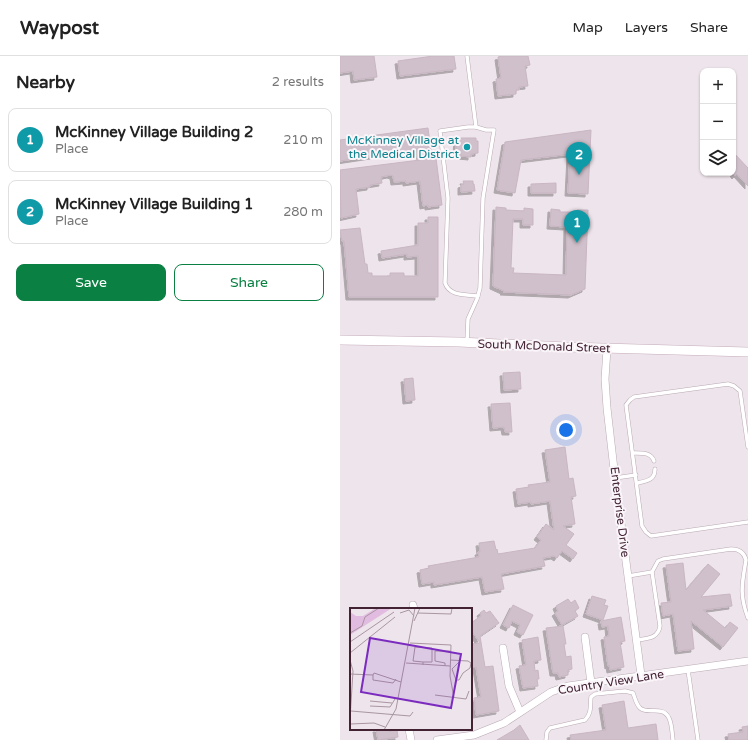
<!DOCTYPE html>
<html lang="en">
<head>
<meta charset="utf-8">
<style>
	:root { --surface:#fff; --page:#f6f6f6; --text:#222; --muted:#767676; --line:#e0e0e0; --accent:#0b8043 }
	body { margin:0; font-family:"Varela Round",sans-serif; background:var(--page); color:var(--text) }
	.controls { position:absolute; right:12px; top:12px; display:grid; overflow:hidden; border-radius:8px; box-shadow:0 1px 3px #0004 }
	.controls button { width:36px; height:36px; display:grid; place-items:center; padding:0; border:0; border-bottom:1px solid var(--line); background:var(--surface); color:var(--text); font:20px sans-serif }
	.you { position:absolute; left:226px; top:374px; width:14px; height:14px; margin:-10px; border:3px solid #fff; border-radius:50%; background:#1a73e8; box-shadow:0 0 0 6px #1a73e833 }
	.badge { display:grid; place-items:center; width:26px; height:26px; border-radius:50%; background:var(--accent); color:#fff; font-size:13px; font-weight:700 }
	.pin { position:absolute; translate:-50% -33px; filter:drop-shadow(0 1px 2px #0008) }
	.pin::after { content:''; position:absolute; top:21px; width:14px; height:12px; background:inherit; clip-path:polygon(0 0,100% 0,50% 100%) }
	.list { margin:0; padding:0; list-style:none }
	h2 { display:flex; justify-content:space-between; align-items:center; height:52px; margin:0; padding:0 16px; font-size:17px }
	h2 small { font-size:13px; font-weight:400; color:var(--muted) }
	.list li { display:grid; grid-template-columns:26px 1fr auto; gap:12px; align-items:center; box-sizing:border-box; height:64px; margin:0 8px 8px; padding:0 8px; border:1px solid var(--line); border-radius:8px }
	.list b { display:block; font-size:15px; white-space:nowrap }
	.list p { margin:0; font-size:13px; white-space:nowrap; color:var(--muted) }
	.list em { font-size:13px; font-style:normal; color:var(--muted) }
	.actions { display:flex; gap:8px; padding:12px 16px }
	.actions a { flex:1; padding:9px 0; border:1px solid var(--accent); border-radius:8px; text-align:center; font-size:14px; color:var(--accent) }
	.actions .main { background:var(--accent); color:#fff }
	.icon { flex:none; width:22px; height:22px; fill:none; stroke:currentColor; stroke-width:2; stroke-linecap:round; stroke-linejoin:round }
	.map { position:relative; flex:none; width:408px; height:684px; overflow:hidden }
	header { display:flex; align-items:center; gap:24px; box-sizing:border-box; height:56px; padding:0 20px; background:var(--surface); border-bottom:1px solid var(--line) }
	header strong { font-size:19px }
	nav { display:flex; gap:22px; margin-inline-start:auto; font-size:14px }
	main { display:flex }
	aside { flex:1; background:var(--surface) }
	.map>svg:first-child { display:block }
</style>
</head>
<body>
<header>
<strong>Waypost</strong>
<nav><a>Map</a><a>Layers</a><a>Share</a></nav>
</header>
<main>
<aside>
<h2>Nearby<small>2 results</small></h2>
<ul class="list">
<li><span class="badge" style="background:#0f9aa8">1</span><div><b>McKinney Village Building 2</b><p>Place</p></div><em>210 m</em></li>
<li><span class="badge" style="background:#0f9aa8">2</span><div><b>McKinney Village Building 1</b><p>Place</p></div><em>280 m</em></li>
</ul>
<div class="actions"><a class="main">Save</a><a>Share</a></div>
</aside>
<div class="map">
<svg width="408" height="684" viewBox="0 0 408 684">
	<defs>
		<filter id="shadow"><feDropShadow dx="-3" dy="3" stdDeviation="0" flood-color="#0004"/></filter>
	</defs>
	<rect width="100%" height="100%" fill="#eee4eb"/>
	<g fill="#d0c0cb" stroke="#c9b6c3" filter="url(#shadow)">
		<polygon points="0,0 34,0 37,21 14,24 13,15 0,17"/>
		<polygon points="93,0 114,0 116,13 60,20 58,5"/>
		<polygon points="162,0 188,0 190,9 185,10 188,30 179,31 179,34 176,34 176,38 158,40 156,23 161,22 158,1"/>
		<polygon points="88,72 92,102 96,102 102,149 88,151 88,149 83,150 80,125 66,127 66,125 54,126 53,120 50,119 41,121 42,127 30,129 30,131 16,133 19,158 1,162 0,114 80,104 79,93 0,105 0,84"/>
		<polygon points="251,74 248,138 228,137 230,98 181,104 175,137 157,134 165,86"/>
		<polygon points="117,82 136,82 136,85 138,85 138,97 131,98 131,101 121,100 121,97 116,96"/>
		<polygon points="393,96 408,112 408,130 397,118 395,120 393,117"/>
		<polygon points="123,125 133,125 133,128 134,128 135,135 121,136 121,129 124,128"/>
		<polygon points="216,127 216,137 191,137 191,128"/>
		<polygon points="156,151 166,152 166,154 184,155 184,152 193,153 193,169 183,169 183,163 173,163 171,212 174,212 173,217 226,219 227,171 210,170 211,153 220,154 220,156 237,156 237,154 248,154 245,233 231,239 163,236 164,235 153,230"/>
		<polygon points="88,161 98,161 98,241 9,241 4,185 2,185 0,174 20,172 25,208 27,208 28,217 32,217 32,220 50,220 50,217 64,217 64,220 78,220 78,200 67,201 67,198 42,202 41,195 78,189 78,167 88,167"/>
		<polygon points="180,316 181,333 164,334 163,317"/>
		<polygon points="73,322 75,344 66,345 64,323"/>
		<polygon points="170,347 172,376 165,376 164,371 153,372 151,348"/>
		<polygon points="225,391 229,423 233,422 236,440 231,441 235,468 223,470 234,478 226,489 237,497 233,503 222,495 217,502 214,500 203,502 205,510 161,518 164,533 145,536 142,521 94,529 94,526 82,528 80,514 89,512 88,510 139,501 138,496 140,496 139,487 154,485 156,494 157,493 158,498 195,492 201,484 197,481 206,468 214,474 210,445 191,448 191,446 178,448 176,433 189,431 188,429 210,426 205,394"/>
		<polygon points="343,507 346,534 368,508 380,518 361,541 390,538 392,550 363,554 385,572 390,566 398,572 383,591 351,565 354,593 338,595 333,558 323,560 321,547 331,546 326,509"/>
		<polygon points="252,540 266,544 264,549 268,550 263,564 246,558"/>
		<polygon points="228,543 231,547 235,544 239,552 235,555 238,560 222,569 215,557 218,555 216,550"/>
		<polygon points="173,549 193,559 183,579 177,576 180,569 172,565 169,572 163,569"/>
		<polygon points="144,554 146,557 150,555 159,567 140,580 145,611 153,610 159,655 136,659 134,642 141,641 136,611 131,612 131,588 140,587 131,574 131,567 141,560 140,557"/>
		<polygon points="281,561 285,585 280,586 284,611 270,614 269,609 268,610 264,581 269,580 268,570 262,571 261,565"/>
		<polygon points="223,570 226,588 224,588 226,601 231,600 232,613 228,614 228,619 219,621 218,617 213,617 206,572"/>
		<polygon points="198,581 201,604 194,605 195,615 198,614 199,623 197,623 198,630 183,632 179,610 186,609 182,584"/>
		<polygon points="284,645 288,672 316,668 318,684 231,684 230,679 266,674 262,649"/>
		<polygon points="180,669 189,684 157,684 174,674"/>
		<polygon points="408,670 408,684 389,684 388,678 403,676 402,671"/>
		<polygon points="36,673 48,673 49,675 57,674 58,681 38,684"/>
	</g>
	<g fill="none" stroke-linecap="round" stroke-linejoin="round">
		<g stroke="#baaab4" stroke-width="4.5">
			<g id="service">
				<path d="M136 71H128L100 75 108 142 105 227C110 241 126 238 138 240"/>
				<polyline points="127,286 128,263 137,243 140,232 143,142 154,74 146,74 136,71 127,0"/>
				<polyline points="408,391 400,335 394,330 388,328 294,341 290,344 286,349 302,470 306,476 311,480 408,466"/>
				<path d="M293 397C301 397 311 396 314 405"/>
				<polyline points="275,422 296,419"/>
				<path d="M297 427C307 425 315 424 315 413"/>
				<polyline points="288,520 312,516"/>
				<path d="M297 584C307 582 318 583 320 570L312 516 318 505 323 503 391 493C399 493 404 496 406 504 402 528 399 538 408 562"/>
				<polyline points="348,614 358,684"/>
				<path d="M206 684 207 676 210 672 245 664C252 657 250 650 251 641L255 638 285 635 293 637C295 642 296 648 300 652 308 659 323 649 329 662 332 668 332 677 333 684"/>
			</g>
		</g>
		<g stroke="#baaab4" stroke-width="8">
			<g id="minor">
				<polyline points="267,293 265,323 267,352 275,422 301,619"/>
				<polyline points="73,549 74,553"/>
				<polyline points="245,581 251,627"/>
				<polyline points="163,592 169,630 180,656"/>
				<polyline points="69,673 71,684"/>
				<polyline points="97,684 134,679 164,667 211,636 228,630 408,605"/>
			</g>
		</g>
		<g stroke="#c4abba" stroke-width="10">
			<polyline id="secondary" points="0,284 119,286 226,291 408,296"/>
		</g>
		<use href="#service" stroke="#fff" stroke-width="3.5"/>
		<use href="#minor" stroke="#fff" stroke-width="7"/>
		<use href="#secondary" stroke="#fff" stroke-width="9"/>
	</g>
	<circle fill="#0f9aa8" stroke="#faf5f9" stroke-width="1.5" cx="127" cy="91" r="4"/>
	<g text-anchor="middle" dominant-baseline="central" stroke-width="4" stroke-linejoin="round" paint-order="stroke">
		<g font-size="12" fill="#0d838f" stroke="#faf5f9" text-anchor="end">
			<text x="119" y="84">McKinney Village at<tspan x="119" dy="14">the Medical District</tspan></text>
		</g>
		<g font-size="12" fill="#422233" stroke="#faf5f9">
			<text transform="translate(204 290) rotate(2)">South McDonald Street</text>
			<text transform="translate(280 456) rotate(83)">Enterprise Drive</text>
			<text transform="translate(271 626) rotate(-9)">Country View Lane</text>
		</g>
	</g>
	<g transform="translate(10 552)">
		<rect width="122" height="122" fill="#eee4eb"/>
		<path d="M26 0H42L0 27V4L6 8H13Z" fill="#e1bce0"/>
		<path fill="none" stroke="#a996a1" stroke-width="1" d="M50 5 59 2 64 8M68 5 101 6 102 0M64 13 70 0M0 25 12 18 15 9 29 0M0 34 44 4M60 35 101 37 100 68 104 90M0 45 45 9M0 52 3 63 0 111M100 52 118 53 121 55 120 60 113 65 109 72H106L102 61 111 52M56 55 100 58M73 57V54H82V40L65 39 63 53 73 54M95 58V55L85 53V43H101M0 66 23 67 24 65 51 74M23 67V72L43 75 46 71M85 87 116 91 119 83M20 93 42 95M20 98 40 99 45 91M1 103 60 108 63 104M0 116 24 115 35 119M34 122 46 101 65 0"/>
		<path fill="#7b2cbf" fill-opacity="0.15" stroke="#7b2cbf" stroke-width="2" d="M20 30 111 46 101 100 11 84Z"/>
		<rect width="122" height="122" fill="none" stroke="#422233" stroke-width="2"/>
	</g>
</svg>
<div class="controls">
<button>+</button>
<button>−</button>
<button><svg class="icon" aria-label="layers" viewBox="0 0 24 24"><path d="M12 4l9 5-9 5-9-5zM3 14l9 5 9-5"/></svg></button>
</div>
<div class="you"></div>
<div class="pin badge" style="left:237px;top:187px;background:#0f9aa8">1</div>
<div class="pin badge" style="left:239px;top:119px;background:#0f9aa8">2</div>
</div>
</main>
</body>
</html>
